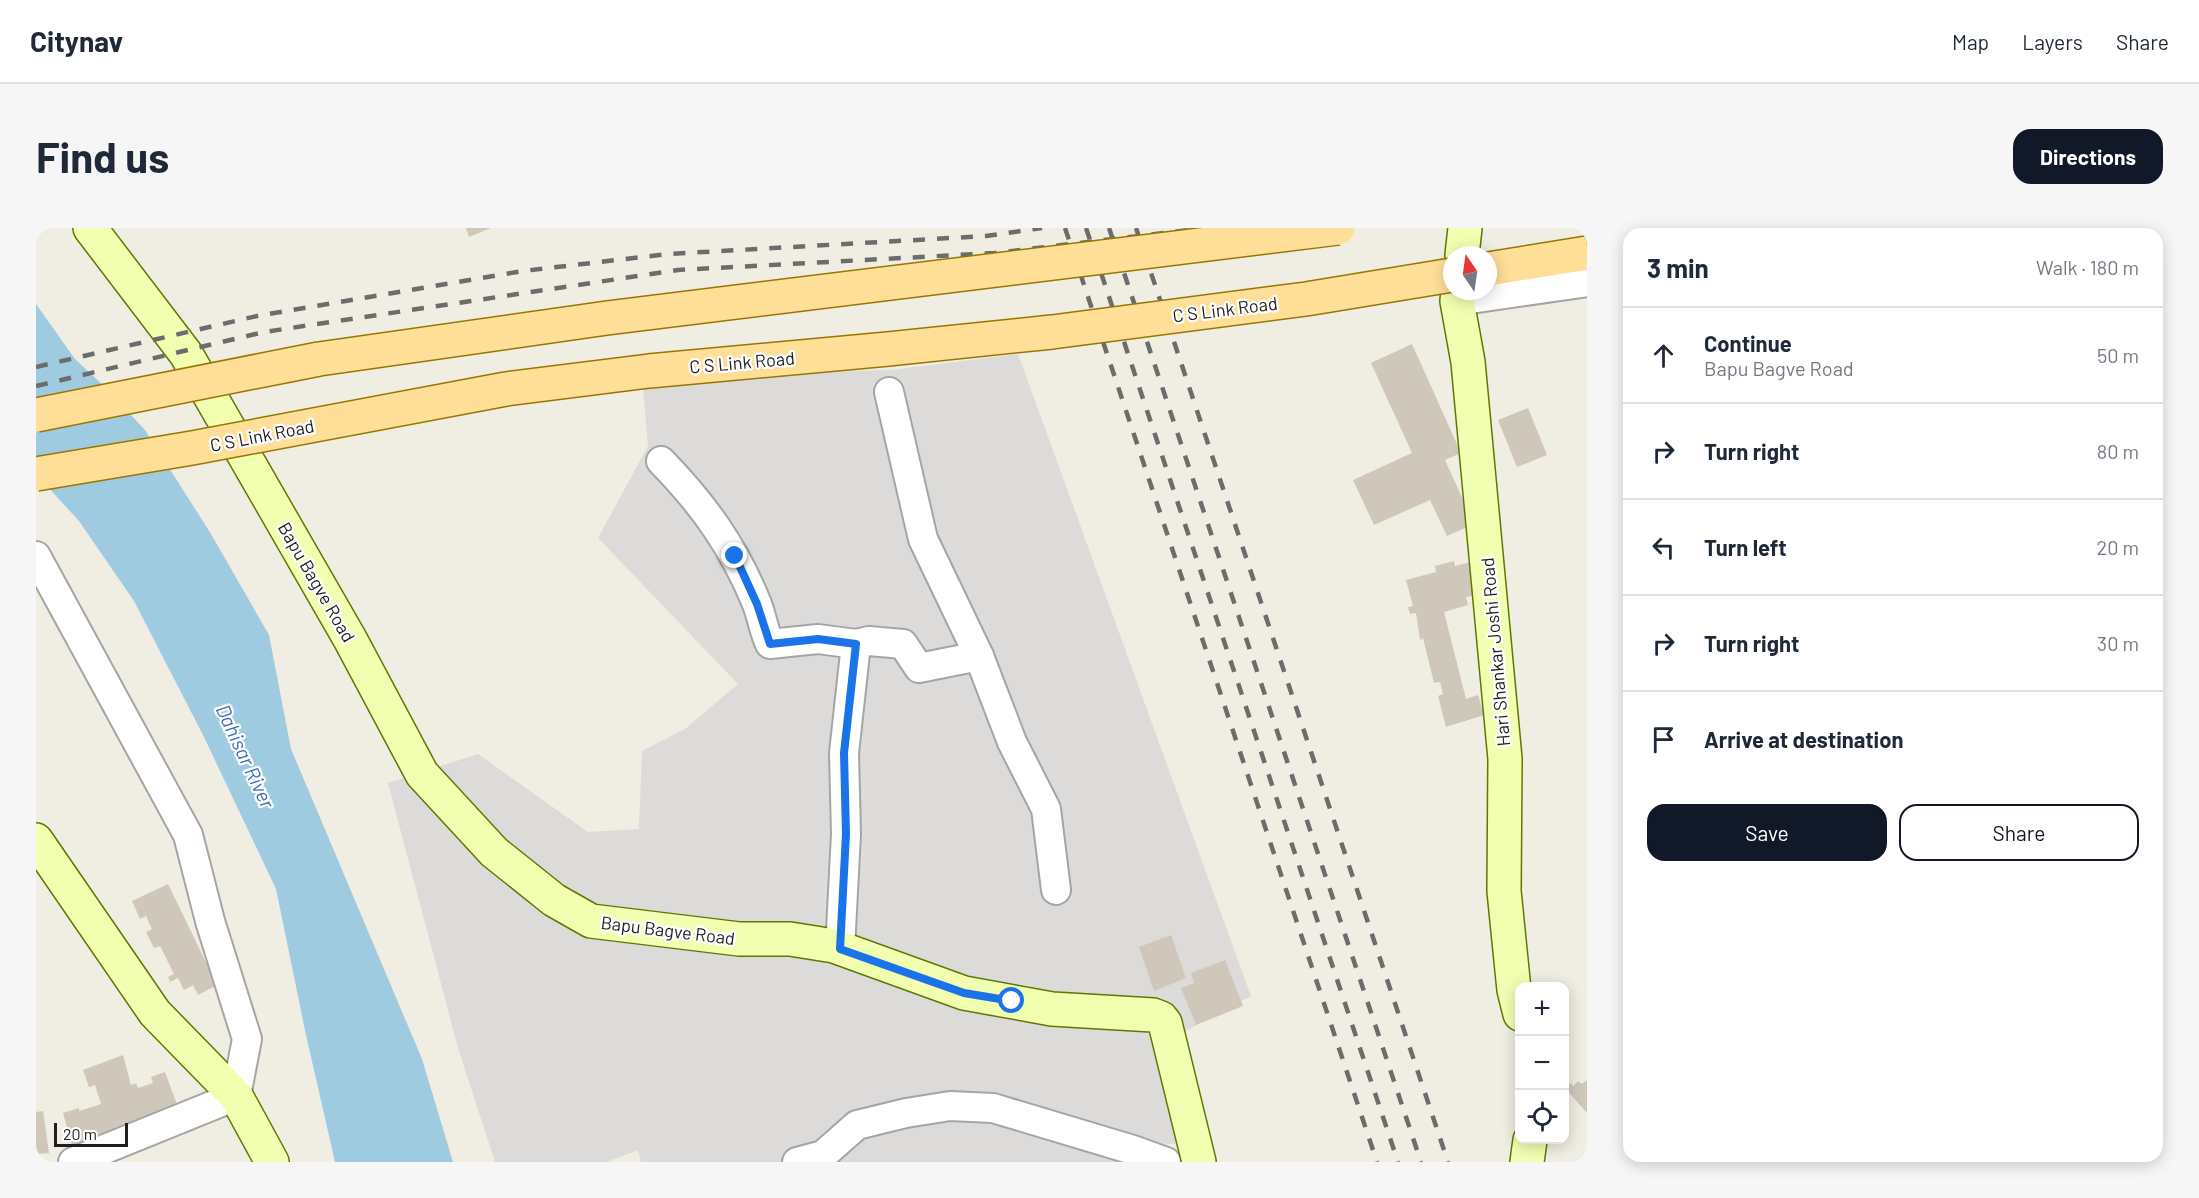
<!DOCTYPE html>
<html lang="en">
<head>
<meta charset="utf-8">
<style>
	:root { --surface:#fff; --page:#f6f6f7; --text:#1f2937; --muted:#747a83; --line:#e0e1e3; --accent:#111827 }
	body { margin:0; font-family:Barlow,sans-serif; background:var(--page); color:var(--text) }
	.controls { position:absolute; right:18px; bottom:18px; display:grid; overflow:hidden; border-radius:12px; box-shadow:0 3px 15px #0003 }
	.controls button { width:54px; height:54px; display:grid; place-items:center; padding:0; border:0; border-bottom:2px solid var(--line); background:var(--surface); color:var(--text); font:30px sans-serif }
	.compass { position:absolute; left:1407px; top:18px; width:54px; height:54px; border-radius:50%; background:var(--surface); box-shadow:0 3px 15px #0003; rotate:347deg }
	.scale { position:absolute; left:18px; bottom:15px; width:74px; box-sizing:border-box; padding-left:6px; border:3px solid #1e1e1e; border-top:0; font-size:16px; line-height:21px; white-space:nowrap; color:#1e1e1e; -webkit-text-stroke:4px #fff; paint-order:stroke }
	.stop { position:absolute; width:18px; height:18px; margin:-14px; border:4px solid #1a73e8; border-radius:50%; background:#fff }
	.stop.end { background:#1a73e8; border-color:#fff; box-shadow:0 2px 6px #0008 }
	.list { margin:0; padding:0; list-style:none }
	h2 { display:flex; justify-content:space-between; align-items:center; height:78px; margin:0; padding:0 24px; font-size:26px }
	h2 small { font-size:20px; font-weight:400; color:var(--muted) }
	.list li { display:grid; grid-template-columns:39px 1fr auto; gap:18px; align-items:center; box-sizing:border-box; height:96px; padding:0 24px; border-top:2px solid var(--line) }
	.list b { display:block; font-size:22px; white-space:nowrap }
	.list p { margin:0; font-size:20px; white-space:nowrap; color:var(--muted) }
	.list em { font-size:20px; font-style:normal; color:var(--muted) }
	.actions { display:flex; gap:12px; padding:18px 24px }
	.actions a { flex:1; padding:14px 0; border:2px solid var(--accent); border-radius:18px; text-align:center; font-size:21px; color:var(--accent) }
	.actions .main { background:var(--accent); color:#fff }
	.icon { flex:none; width:33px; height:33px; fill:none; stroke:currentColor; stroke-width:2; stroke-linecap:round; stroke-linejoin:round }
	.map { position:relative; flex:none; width:1551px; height:934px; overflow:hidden; border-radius:18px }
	header { display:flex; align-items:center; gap:36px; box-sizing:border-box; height:84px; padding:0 30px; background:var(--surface); border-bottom:2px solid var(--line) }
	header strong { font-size:28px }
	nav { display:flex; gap:33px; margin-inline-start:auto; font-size:21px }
	.intro { display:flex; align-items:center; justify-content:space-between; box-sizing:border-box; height:144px; padding:0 36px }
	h1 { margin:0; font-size:42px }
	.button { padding:15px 27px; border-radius:18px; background:var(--accent); color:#fff; font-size:21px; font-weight:700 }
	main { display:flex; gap:36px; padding:0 36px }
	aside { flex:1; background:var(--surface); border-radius:18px; box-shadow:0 3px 15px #0003 }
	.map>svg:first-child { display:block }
</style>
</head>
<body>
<header>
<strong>Citynav</strong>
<nav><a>Map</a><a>Layers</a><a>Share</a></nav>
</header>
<div class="intro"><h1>Find us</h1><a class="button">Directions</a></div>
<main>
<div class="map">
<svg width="1551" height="934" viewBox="0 0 1551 934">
	<rect width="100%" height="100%" fill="#f0ede2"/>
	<polygon fill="#dcdbda" points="982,126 1215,768 1129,814 1153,915 1103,918 1100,934 605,934 602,922 571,934 459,934 422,820 352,555 442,526 552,604 603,601 606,523 649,501 702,456 562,310 612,218 606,148 855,142"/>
	<polygon fill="#9fcbe1" points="0,76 39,131 68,158 109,202 175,306 233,407 255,521 386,831 417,934 299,934 270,807 240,661 167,507 98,373 43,293 0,246"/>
	<g fill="#d0c7bb">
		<polygon points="430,0 455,0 433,9"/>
		<polygon points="1376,116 1425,225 1409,232 1438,296 1411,308 1394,272 1338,297 1317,252 1376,225 1335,135"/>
		<polygon points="1492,180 1511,227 1481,239 1462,192"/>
		<polygon points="1418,333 1419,338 1435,334 1443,366 1430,369 1432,377 1408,384 1430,471 1442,467 1448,487 1410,499 1402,468 1407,466 1404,454 1398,455 1387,410 1384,412 1380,385 1374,386 1372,379 1377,378 1370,352 1400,344 1399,338"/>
		<polygon points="132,656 181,757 162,767 157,757 148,762 142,750 134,754 132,749 138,746 124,718 118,720 110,704 116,701 110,688 104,691 96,673"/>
		<polygon points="1135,707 1150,750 1118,763 1103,719"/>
		<polygon points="1189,732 1207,778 1160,797 1145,760 1158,755 1155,745"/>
		<polygon points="87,827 95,857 100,855 102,860 117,855 115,849 129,844 143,882 37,921 27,885 43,880 43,883 65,876 59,857 53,859 47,842"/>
		<polygon points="1551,852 1551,885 1529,860 1535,855 1537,858 1542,853 1546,856"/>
		<polygon points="7,883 13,925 0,926 0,884"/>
	</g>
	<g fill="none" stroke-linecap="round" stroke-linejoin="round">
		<g stroke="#a5a5a5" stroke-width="32">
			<g id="street">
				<polyline points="1421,73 1551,54"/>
				<path d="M625 233C667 276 698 319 721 376 726 389 728 404 734 416L782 411 820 416"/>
				<polyline points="0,328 152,607 174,693 211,811 200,868 37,934"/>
				<polyline points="943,428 976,514 1010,581 1020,662"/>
				<polyline points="804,721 810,606 808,525 820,416 833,413 867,416 883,440 943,428 887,311 853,164"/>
				<polyline points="761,934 787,927 821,897 870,885 914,878 957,880 1097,922 1130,934"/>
			</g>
		</g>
		<g stroke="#5e7900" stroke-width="36">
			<g id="secondary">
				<polyline points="54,0 150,126 314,411 386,546 458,624 518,672 555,693 703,711 754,711 798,718 928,765 1016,781 1117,787 1125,790 1129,795 1163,934"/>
				<polyline points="1426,27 1429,0"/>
				<polyline points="1422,63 1421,73 1432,134 1469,531 1468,663 1478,762 1484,786"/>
				<polyline points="0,612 119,785 200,868 236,934"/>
				<polyline points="1491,934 1494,912"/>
			</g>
		</g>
		<g stroke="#977700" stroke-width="36">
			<polyline id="primary" points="1452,41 1551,25"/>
		</g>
		<use href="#street" stroke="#fff" stroke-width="28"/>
		<use href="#secondary" stroke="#f2ffb1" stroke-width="33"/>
		<use href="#primary" stroke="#ffde98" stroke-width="33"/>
		<g stroke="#6c6c6c" stroke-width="4.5" stroke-dasharray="12 12" stroke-linecap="butt">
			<polyline points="1029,0 1341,934"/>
			<polyline points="1050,0 1362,934"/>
			<polyline points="1073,0 1385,934"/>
			<polyline points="1100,0 1412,934"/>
			<polyline points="0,139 221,88 487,43 632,26 950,8 1006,0"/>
			<polyline points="0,158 228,104 642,42 959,25 1170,0"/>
		</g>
		<g stroke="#977700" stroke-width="36" stroke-linecap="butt">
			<g id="primary-bridge">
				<polyline points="0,187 283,131 571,90 1302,0"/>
				<polyline points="0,246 156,220 470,161 613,143 852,121 1016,104 1270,71 1416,47"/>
			</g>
		</g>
		<use href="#primary-bridge" stroke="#ffde98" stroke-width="33"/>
	</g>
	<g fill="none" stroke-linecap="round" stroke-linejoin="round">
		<polyline stroke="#1a73e8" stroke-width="8" points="699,328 721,376 734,416 782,411 820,416 808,525 810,606 804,721 928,765 976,773"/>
	</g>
	<g text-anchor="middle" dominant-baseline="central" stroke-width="4.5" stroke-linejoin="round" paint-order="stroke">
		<g font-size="18" fill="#1e1e1e" stroke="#fff">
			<text transform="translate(1189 81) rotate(-7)">C S Link Road</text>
			<text transform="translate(706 134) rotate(-5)">C S Link Road</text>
			<text transform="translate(226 207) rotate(-11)">C S Link Road</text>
			<text transform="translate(281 354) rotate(60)">Bapu Bagve Road</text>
			<text transform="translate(1459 424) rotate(-95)">Hari Shankar Joshi Road</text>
			<text transform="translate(632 702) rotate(7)">Bapu Bagve Road</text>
		</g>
		<g font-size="20" font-style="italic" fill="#416eb6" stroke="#fff">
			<text transform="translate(210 528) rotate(65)">Dahisar River</text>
		</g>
	</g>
</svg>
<div class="controls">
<button>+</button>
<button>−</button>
<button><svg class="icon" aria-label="locate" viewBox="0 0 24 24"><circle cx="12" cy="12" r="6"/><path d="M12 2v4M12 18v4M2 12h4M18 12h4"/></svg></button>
</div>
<svg class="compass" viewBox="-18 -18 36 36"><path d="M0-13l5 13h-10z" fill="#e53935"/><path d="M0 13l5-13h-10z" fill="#747a83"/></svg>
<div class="scale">20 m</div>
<div class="stop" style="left:976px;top:773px"></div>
<div class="stop end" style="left:699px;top:328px"></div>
</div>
<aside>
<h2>3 min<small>Walk · 180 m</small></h2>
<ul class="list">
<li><svg class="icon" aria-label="ahead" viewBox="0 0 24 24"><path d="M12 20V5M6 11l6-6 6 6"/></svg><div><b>Continue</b><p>Bapu Bagve Road</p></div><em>50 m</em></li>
<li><svg class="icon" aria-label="right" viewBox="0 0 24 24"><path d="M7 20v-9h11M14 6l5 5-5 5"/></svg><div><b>Turn right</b></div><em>80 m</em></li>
<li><svg class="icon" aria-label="left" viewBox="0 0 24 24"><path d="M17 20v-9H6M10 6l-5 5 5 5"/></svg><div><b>Turn left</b></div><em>20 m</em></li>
<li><svg class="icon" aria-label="right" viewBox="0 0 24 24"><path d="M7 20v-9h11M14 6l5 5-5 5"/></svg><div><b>Turn right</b></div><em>30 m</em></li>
<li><svg class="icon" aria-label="arrive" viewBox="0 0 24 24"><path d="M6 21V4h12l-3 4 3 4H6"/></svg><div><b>Arrive at destination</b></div></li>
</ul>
<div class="actions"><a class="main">Save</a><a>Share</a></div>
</aside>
</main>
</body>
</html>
